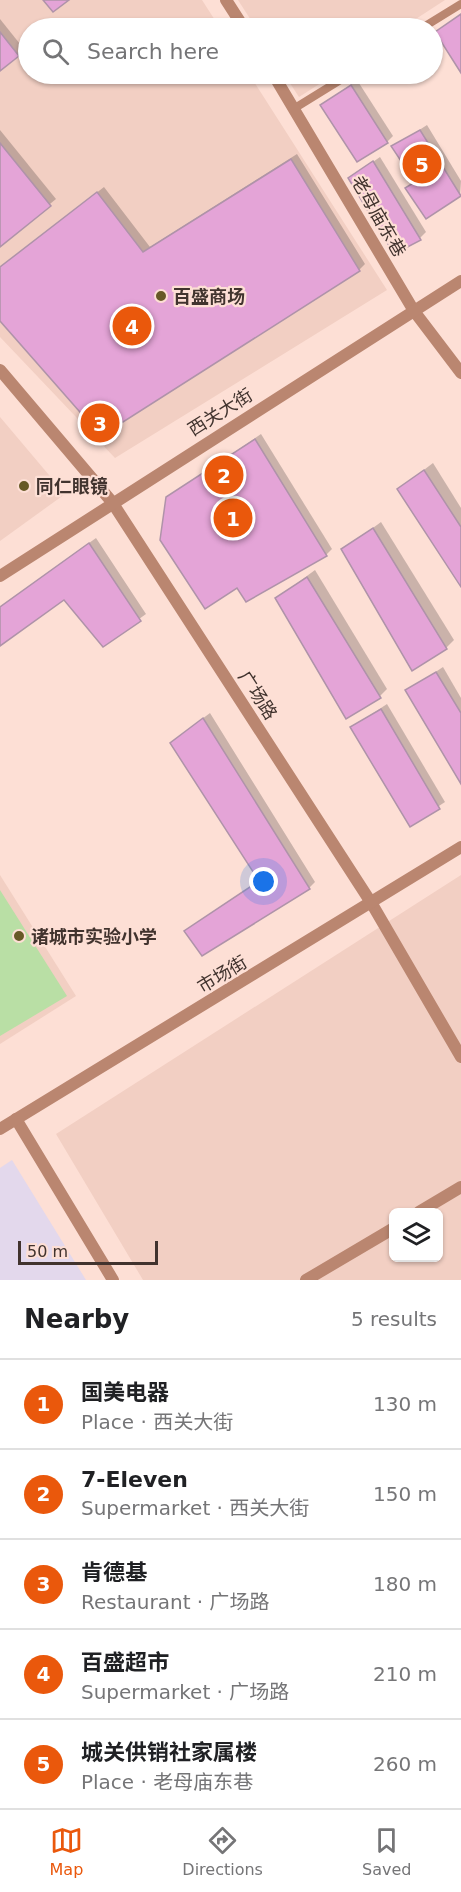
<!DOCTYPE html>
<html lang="en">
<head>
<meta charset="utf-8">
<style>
	:root { --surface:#fff; --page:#f6f6f6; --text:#202124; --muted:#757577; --line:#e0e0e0; --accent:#ea580c }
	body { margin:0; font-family:"DejaVu Sans","Noto Sans SC",sans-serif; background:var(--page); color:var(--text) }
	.controls { position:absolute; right:18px; bottom:18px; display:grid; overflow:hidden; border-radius:9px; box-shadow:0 2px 4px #0004 }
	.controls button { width:54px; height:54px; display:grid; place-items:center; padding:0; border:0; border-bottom:2px solid var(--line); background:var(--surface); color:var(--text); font:30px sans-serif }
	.scale { position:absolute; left:18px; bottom:15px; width:140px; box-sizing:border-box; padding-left:6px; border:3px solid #41332e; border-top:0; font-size:16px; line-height:21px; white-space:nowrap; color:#41332e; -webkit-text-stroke:4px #fddfd5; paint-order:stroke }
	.you { position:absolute; left:264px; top:882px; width:21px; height:21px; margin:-15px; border:4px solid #fff; border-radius:50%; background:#1a73e8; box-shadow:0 0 0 9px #1a73e833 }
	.badge { display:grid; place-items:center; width:39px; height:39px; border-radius:50%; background:var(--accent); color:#fff; font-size:20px; font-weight:700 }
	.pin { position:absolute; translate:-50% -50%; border:3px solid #fff; box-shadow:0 2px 6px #0006 }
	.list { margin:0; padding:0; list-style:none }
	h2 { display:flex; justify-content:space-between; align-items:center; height:78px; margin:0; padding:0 24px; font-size:26px }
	h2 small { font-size:20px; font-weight:400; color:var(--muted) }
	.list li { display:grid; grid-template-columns:39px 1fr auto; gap:18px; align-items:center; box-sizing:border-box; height:90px; padding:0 24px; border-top:2px solid var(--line) }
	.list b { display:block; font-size:22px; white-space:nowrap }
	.list p { margin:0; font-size:20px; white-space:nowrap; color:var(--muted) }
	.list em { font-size:20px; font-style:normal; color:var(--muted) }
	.icon { flex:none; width:33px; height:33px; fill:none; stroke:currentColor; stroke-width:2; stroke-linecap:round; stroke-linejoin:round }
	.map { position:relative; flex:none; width:461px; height:1280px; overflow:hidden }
	.search { position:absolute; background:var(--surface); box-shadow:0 2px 4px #0004; left:18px; right:18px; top:18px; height:66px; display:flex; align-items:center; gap:15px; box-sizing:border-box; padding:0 21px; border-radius:33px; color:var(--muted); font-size:22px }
	.sheet { height:528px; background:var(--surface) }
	nav { display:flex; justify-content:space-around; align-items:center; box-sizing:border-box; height:84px; border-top:2px solid var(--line); background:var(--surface); font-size:16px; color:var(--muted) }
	nav a { display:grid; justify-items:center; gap:3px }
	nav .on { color:var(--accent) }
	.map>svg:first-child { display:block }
</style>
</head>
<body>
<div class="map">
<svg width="461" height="1280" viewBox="0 0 461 1280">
	<rect width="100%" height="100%" fill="#fddfd5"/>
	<g fill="#f2cfc3" fill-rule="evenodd">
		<polygon points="0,0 202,0 220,28 28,28 28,74 249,74 387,290 115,458 0,337"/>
		<polygon points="238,0 445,0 402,28 256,28"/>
		<polygon points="284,74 335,74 299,97"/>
		<polygon points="0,417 65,494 0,541"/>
		<polygon points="0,875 76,996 0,1044"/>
		<path d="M461 875V1280H143L56 1134ZM394 1212H438V1258H394Z"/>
	</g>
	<polygon fill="#e3d8ec" points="12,1160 86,1280 0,1280 0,1168"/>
	<polygon fill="#b9dfa5" points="0,890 67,996 0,1036"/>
	<g fill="#0003">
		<polygon points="0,19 24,49 0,70"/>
		<polygon points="357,80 393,136 387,142 322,105"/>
		<polygon points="427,125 461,181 460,195 407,188 415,180 393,147"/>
		<polygon points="0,130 56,199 0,245"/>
		<polygon points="297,154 365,264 359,270 0,319 0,268 104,187 150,247"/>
		<polygon points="380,157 426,232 420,238 350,178"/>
		<polygon points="261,434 332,549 326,555 167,498"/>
		<polygon points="433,463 461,508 461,584 399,489"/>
		<polygon points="381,522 454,640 446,648 343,550"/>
		<polygon points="96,538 146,614 103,645 64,598 0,644 0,607"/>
		<polygon points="315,570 387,689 380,696 277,598"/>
		<polygon points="443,667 461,698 461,781 407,691"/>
		<polygon points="387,704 445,802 410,825 352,727"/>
		<polygon points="210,713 315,882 309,888 186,931 260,880 178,737"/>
	</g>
	<g fill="#e4a4d7" stroke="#af93a9" stroke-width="1.5">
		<polygon points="43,0 69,0 53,12"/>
		<polygon points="461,14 461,73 435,32"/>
		<polygon points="0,32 19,56 0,71"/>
		<polygon points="351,85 388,143 357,162 320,105"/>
		<polygon points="420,130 461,196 426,219 405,188 415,182 391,146"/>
		<polygon points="0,143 51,206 0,247"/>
		<polygon points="291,159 360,271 101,436 0,321 0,267 97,192 143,252"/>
		<polygon points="373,161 421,240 394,254 348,178"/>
		<polygon points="255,439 327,556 246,602 237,588 205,609 160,540 166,497"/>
		<polygon points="424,470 461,527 461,587 397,489"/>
		<polygon points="373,528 447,649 412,671 341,549"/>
		<polygon points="89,543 141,621 103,647 64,600 0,646 0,607"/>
		<polygon points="307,577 381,698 346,719 275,598"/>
		<polygon points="436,672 461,713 461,784 405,690"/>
		<polygon points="381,709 440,809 410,827 350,727"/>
		<polygon points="203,718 310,889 202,956 184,931 259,881 170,743"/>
	</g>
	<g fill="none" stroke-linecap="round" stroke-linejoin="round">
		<g stroke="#ba8670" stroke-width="8">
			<polyline points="422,28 461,4"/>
			<polyline points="295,108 350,74"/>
		</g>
		<g stroke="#ba8670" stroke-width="12">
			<polyline points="226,0 244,28"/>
			<polyline points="273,74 414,311 461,373"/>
			<polyline points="0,370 112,502 372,904 461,1057"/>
			<polyline points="0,576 461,281"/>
			<polyline points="16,1119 113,1280"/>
			<polyline points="0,1129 461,847"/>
			<polyline points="419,1212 461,1187"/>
			<polyline points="306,1280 394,1228"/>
		</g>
	</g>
	<g fill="#675926" stroke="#fddfd5" stroke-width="2">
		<circle cx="161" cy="296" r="6"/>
		<circle cx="24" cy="486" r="6"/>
		<circle cx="19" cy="936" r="6"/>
	</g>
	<g text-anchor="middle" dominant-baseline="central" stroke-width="4.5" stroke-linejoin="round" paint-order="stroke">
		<g font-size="18" fill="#41332e" stroke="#fddfd5">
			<text transform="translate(379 216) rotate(60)">老母庙东巷</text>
			<text transform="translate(220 412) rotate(-32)">西关大街</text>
			<text transform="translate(258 695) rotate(57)">广场路</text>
			<text transform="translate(222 974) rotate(-31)">市场街</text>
		</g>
		<g font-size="18" font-weight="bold" fill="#41332e" stroke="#fddfd5" text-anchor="start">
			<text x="173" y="296">百盛商场</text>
			<text x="36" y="486">同仁眼镜</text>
			<text x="31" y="936">诸城市实验小学</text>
		</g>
	</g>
</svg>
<div class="controls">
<button><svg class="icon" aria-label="layers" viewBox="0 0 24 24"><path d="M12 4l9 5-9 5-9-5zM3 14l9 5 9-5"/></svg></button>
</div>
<div class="scale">50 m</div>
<div class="you"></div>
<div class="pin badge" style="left:233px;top:518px">1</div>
<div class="pin badge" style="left:224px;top:475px">2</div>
<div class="pin badge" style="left:100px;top:423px">3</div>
<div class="pin badge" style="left:132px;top:326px">4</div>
<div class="pin badge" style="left:422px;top:164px">5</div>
<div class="search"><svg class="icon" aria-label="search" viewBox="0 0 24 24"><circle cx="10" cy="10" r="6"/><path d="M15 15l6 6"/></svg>Search here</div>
</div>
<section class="sheet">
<h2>Nearby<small>5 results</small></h2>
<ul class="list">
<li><span class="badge">1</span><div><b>国美电器</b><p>Place · 西关大街</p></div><em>130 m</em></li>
<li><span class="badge">2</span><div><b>7-Eleven</b><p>Supermarket · 西关大街</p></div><em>150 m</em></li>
<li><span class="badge">3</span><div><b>肯德基</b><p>Restaurant · 广场路</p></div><em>180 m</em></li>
<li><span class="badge">4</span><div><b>百盛超市</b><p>Supermarket · 广场路</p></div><em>210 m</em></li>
<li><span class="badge">5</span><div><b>城关供销社家属楼</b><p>Place · 老母庙东巷</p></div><em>260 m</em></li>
</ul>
</section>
<nav>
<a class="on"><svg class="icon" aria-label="map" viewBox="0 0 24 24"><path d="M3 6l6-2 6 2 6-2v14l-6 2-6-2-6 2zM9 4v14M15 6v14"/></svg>Map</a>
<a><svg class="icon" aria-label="directions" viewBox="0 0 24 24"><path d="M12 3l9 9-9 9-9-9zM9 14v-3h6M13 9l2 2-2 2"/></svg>Directions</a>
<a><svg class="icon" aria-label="saved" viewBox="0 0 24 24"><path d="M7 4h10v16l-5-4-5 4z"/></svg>Saved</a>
</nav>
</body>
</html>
